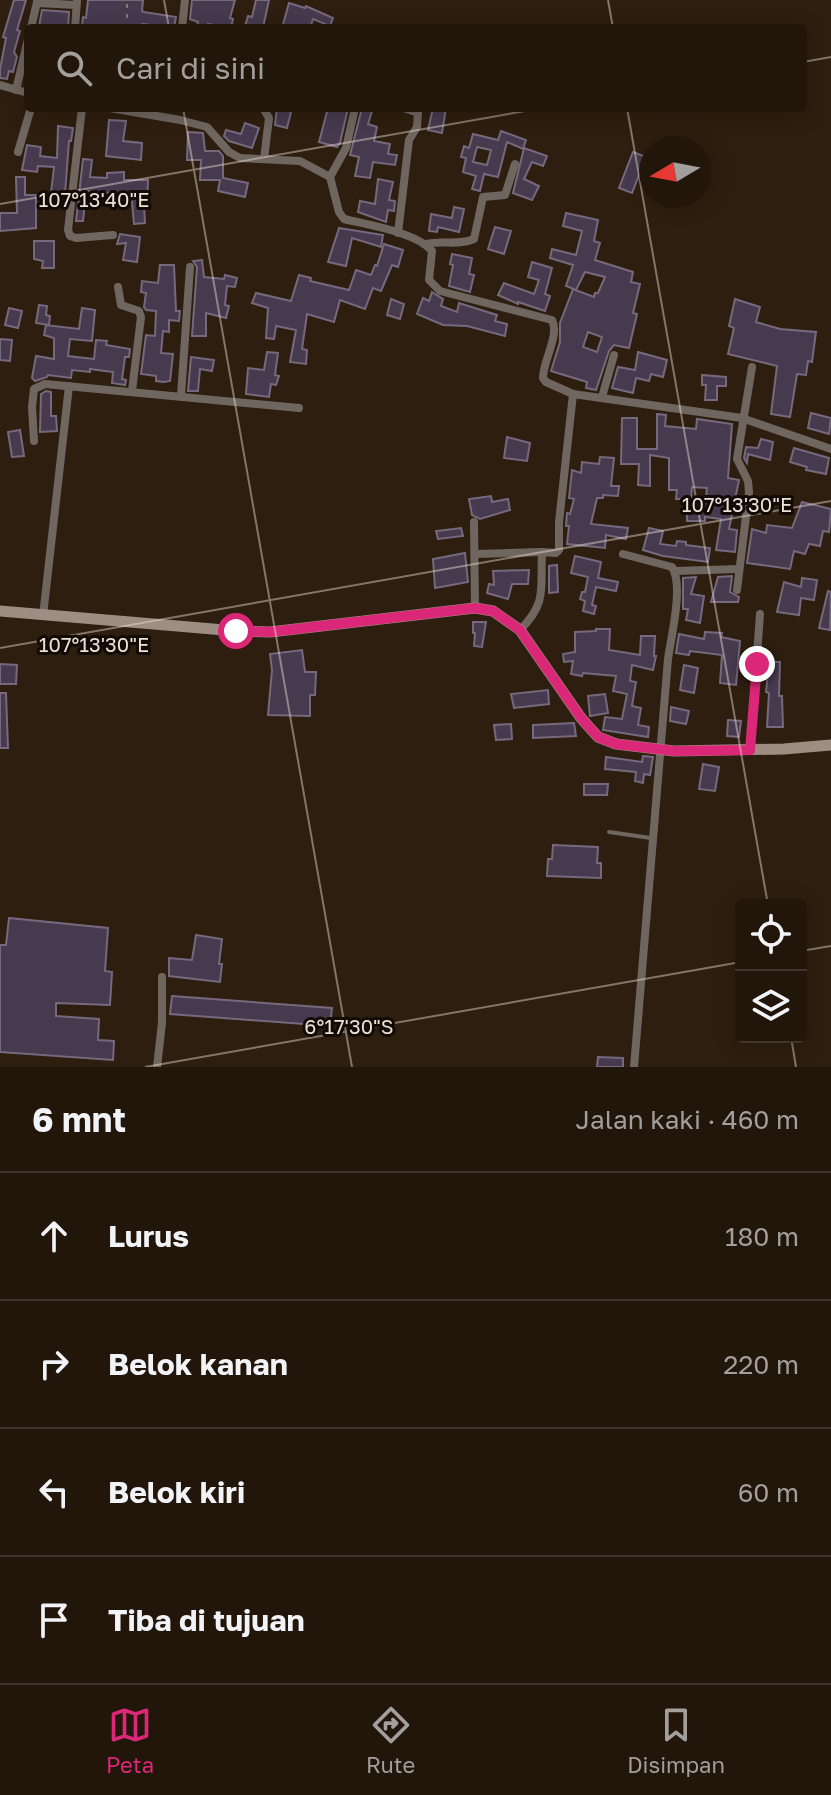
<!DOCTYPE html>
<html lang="id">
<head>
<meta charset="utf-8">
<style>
	:root { --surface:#22160b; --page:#2e2319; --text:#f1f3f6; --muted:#a29f9d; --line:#3f352c; --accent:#db2777 }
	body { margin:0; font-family:"Golos Text",sans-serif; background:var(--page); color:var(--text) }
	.controls { position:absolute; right:24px; bottom:24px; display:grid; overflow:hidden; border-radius:8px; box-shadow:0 4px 20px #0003 }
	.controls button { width:72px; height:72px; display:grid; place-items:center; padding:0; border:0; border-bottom:2px solid var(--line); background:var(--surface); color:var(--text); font:40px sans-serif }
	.compass { position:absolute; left:639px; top:136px; width:72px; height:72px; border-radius:50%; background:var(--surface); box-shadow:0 4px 20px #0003; rotate:260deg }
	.stop { position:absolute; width:24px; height:24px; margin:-18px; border:6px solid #db2777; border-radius:50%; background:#fff }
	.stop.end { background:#db2777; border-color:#fff; box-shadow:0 2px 8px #0008 }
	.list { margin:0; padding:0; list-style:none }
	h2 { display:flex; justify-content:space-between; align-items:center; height:104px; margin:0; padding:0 32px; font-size:34px }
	h2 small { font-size:26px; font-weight:400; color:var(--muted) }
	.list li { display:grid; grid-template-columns:52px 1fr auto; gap:24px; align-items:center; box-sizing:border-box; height:128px; padding:0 32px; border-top:2px solid var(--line) }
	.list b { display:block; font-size:30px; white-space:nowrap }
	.list em { font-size:26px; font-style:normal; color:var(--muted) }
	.icon { flex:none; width:44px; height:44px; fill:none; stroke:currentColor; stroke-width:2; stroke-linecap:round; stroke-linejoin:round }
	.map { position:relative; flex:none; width:831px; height:1067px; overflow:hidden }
	.search { position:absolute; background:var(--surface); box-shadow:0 4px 20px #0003; left:24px; right:24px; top:24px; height:88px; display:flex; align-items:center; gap:20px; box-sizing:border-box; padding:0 28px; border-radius:8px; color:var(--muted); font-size:30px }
	.sheet { height:616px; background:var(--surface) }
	nav { display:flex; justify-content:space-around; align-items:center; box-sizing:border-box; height:112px; border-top:2px solid var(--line); background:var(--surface); font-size:22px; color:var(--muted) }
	nav a { display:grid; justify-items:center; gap:4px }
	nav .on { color:var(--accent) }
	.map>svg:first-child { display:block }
</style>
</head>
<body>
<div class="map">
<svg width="831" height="1067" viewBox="0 0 831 1067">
	<rect width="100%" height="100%" fill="#2e1e0f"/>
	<g fill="#473a4e" stroke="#76697e" stroke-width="2" fill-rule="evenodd">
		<polygon points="14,0 26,0 17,30 20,31 14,52 17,57 13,72 9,71 7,79 0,78 0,69 6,38 3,37"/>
		<polygon points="88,0 143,0 142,11 144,12 176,17 174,28 142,24 142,28 82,25 83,17 86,18"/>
		<polygon points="192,0 235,0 230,18 233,19 231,28 208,24 208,28 197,28 198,22 190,19"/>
		<polygon points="256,0 269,0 263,28 245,26 248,16 252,17"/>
		<polygon points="289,3 305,8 306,6 333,18 330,26 313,19 310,28 282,28"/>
		<polygon points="42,10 69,12 68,28 39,26"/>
		<polygon points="277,108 292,108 287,128 275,125"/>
		<polygon points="328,108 348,108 340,143 337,147 319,142"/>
		<polygon points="362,108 373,108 368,124 377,127 374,141 390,144 388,154 397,155 395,165 373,162 370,178 355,176 359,157 350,155"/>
		<polygon points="433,108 446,108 442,133 428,130"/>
		<polygon points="109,120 126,121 123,141 142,143 141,160 106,156"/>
		<polygon points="245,123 259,128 252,148 229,141 224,136 226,130 241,134"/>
		<polygon points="58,126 73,128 71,141 69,141 65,194 51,193 54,167 38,166 37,172 22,170 27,145 41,147 40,156 57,158"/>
		<path d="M501 131 526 140 523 149 507 142 498 177 484 174 480 191 472 189 476 176 463 172 466 158 461 157 464 146 469 148 473 134 498 140ZM477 147 491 150 487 165 473 162Z"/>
		<polygon points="188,132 203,133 205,151 219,151 223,156 223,178 248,183 245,197 218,191 220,180 200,180 201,160 187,160"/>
		<polygon points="524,148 547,156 543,166 532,162 531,164 524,179 539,186 532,200 513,193"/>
		<polygon points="633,152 646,157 632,193 619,188"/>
		<polygon points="83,159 92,160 90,177 107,178 107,173 124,172 124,180 148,180 147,205 144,205 145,223 134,224 132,202 110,201 110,193 86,191 83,221 76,221"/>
		<polygon points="16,177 25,177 25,195 36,195 36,228 0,231 0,213 17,213"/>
		<polygon points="378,179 393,182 389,200 395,201 394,211 388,210 386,222 358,212 360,201 375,204"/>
		<polygon points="454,207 464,209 459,232 438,227 437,232 429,231 431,214 452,218"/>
		<path d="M566 213 598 220 594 241 600 243 595 260 633 272 631 282 640 284 633 313 637 314 629 348 614 345 609 351 596 390 586 388 587 382 551 371 560 342V323L573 289 594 297 595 293H598L605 277 585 272 576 290 566 286 573 265 550 258 552 249 576 255 582 231 563 226ZM588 332 602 337 597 352 583 347Z"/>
		<polygon points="495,227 511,231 504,254 488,249"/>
		<polygon points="339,228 383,235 381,247 352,238 346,266 328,262"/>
		<polygon points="120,234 140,237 137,262 123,260 126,243 117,244"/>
		<polygon points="34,241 54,241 54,268 42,268 43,261 34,259"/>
		<polygon points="384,244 403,250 398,267 392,265 381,291 373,288 365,309 340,300 334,322 307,314 302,349 307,350 306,364 290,362 296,330 276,326 274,339 266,338 268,308 252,303 256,293 291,301 299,275 311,278 310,281 349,290 356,270 371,275 375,265 377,266"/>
		<polygon points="452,254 472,258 469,274 474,275 470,292 449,286 453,265 450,264"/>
		<polygon points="202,260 204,277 224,279 225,275 237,278 235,287 227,286 225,305 229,306 226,318 206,313 206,336 192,336 197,267 193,261"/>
		<polygon points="532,262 552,268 545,294 550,296 545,311 518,302 518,304 498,295 504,283 534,294 539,280 528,277"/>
		<polygon points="160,265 174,265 176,311 180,311 179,321 169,320 169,332 163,331 161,353 173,354 170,381 164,382 156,381 156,376 141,374 146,335 155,336 156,311 146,310 144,307 146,293 141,292 142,281 158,283"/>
		<polygon points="432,292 443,299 441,306 457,312 459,303 497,315 495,321 507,324 505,336 467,326 443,325 417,314 423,298 429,301"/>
		<polygon points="391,299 404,304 400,319 387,315"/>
		<polygon points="735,299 760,307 756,322 780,329 816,332 812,362 808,361 806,375 797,374 790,417 771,414 777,366 728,354 734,328 729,326"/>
		<polygon points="39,305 47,306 46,315 50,316 49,325 36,323"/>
		<polygon points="9,308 22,311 18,328 5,325"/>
		<polygon points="82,308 95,310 92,341 70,339 68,356 94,359 96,340 107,341 106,345 130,349 129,357 125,357 122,379 126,380 125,385 112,383 113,372 90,369 90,372 72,370 71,378 48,375 47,377 35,381 32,378 36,356 54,359 54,338 44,335 46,325 79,329"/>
		<polygon points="0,339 12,340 10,361 0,360"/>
		<polygon points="267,352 278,353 275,375 279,376 276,385 271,384 269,397 246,394 248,368 264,370"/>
		<polygon points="638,352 667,360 663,377 651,374 649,381 636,378 633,393 612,388 618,367 635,370"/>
		<polygon points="191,357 214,360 212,371 200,369 198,391 188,391"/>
		<polygon points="702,375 726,377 726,386 717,386 717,400 705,400 706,385 702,385"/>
		<polygon points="46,391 51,392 51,416 56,416 57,431 40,432 41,394"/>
		<polygon points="811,413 831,418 829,434 808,428"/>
		<polygon points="657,414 666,415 665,426 696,429 697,419 732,424 728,478 739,480 729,529 737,530 735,552 716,550 721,519 705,517 705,521 687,521 687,506 705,506 707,488 692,487 691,499 676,499 677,490 669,490 669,458 650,455 650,486 638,485 639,464 621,464 622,418 637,418 637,449 657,449"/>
		<polygon points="20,430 24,456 12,457 8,432"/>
		<polygon points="507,437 530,443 527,461 504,458"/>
		<polygon points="761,439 773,442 770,460 748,454 747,463 744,458 746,447 758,448"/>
		<polygon points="794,448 829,458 826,474 806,470 807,467 790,462"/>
		<polygon points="600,457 614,458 611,486 619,486 618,496 603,495 603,498 597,498 591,524 628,528 626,539 606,535 605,548 567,544 569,526 566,526 567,513 570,514 574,499 569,498 572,470 581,473 582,462 599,464"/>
		<polygon points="491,496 492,502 508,499 510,510 480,519 472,515 469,499"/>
		<polygon points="802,502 831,509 829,532 823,531 820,546 809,544 805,554 794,551 790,569 747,563 752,529 766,533 767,525 792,528"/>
		<polygon points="461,528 463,536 438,539 436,531"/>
		<polygon points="649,528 663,531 660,544 676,546 677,541 686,542 686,545 710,548 708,562 663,556 643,550"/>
		<polygon points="465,553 468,582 435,588 433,559"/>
		<polygon points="575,556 601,562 598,578 618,582 616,591 596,587 592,605 596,606 594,614 583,611 585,601 580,599 582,592 585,592 588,577 571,573"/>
		<polygon points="557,565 558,592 549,593 549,566"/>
		<polygon points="529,570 528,584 512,584 508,599 487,593 489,584 494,585 493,571"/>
		<polygon points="732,576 730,592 739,597 738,602 711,602 718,577"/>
		<polygon points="696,577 691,594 704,596 700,623 686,620 688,609 683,609 683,578"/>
		<polygon points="802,578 817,580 814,600 801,598 799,615 777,612 784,582 801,587"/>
		<polygon points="828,591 831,592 830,630 819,628"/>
		<polygon points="473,622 486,622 482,647 474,646 475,633 473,633"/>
		<polygon points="596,629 610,629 609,650 640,655 641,636 655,636 654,656 656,656 653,670 632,665 630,681 636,682 632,706 641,708 638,725 649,727 648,737 603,730 605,717 622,719 627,694 613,691 616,676 583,673 582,676 571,674 573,661 564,662 563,654 575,652 575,632 596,631"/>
		<polygon points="705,632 722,633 721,637 740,641 736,685 720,683 722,655 690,651 689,655 676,653 679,634 704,639"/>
		<polygon points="302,650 305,672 316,672 315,695 310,695 310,716 268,715 272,670 270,654"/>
		<polygon points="769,662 780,662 779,696 782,696 783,727 767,727 769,693 766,692"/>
		<polygon points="0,664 17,665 16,684 0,684"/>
		<polygon points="684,665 698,668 694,693 680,690"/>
		<polygon points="548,690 549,704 514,708 511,694"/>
		<polygon points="0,693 6,693 8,748 0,748"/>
		<polygon points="605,694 608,713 590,716 588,696"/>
		<polygon points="671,707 689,711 686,724 670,721"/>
		<polygon points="728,720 741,721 739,737 727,736"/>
		<polygon points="574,723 576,736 533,738 533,725"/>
		<polygon points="511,724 512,739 496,740 494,725"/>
		<polygon points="643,756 653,757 650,775 644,774 643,783 635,781 636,772 605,769 606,757 642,762"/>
		<polygon points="703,764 719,767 715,791 699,789"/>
		<polygon points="584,784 608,784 607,795 584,795"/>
		<polygon points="553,845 598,847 597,863 601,863 601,878 547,876 548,859 552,859"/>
		<polygon points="9,918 108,928 105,971 112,972 110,1005 56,1003 56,1016 99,1019 98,1040 114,1041 113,1060 0,1052 0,945 6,945"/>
		<polygon points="196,935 222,939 219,964 222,964 220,982 169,976 169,958 192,960"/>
		<polygon points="172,996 332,1008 330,1026 170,1014"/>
		<polygon points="598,1057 623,1058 623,1067 597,1067"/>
	</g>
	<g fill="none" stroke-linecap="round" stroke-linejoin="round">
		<polyline stroke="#86786c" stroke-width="2" stroke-dasharray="4 6" stroke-linecap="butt" points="127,28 127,0"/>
		<polyline stroke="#706660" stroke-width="4" points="609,832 651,838"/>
		<g stroke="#706660" stroke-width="8">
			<polyline points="37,3 76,5"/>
			<polyline points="31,28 37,2"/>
			<polyline points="75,28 77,1"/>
			<polyline points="182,28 185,0"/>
			<polyline points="0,85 28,93"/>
			<polyline points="16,90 28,39"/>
			<polyline points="82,108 68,230 70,236 76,238 113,235"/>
			<path d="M110 108 180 120 207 127 229 152 240 158 300 161 330 177 339 212 344 219C368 225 416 232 432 251L429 280 440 291 552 320C560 335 543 360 543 378L546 382 573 394"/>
			<polyline points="263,108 269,118 264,159"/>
			<polyline points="18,152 31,108"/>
			<polyline points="330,177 346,148 355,108"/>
			<polyline points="398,233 409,140 417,127 418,113 404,108"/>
			<path d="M426 244C443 240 458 246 474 239L483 197 505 195 515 164"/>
			<polyline points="118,287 121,305 139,311 141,317 132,391"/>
			<polyline points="181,396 190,267"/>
			<polyline points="602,397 614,355"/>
			<polyline points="34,441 32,407 34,389 45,384 299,408"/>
			<polyline points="474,522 475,608"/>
			<polyline points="476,554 542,552"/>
			<path d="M623 554 672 567C684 585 671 637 668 659L634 1067"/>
			<polyline points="676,571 738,569"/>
			<polyline points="737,590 749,492 748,481 737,459 752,367"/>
			<polyline points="43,616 69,386"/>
			<path d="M520 630C548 602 540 588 542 552L556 553 559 550V522L573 394 742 418 831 449"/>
			<polyline points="750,750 760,614"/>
			<polyline points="157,1067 162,1023 162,977"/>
		</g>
		<polyline stroke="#9d8d83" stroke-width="11" points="0,611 236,631 270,632 475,608 493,611 520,630 581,718 598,737 616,744 674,751 784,749 831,745"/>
	</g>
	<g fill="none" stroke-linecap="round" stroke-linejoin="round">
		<polyline stroke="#db2777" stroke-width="10" points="236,631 270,632 475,608 493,611 520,630 581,718 598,737 616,744 674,751 750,750 757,664"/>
	</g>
	<path fill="none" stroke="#ece0d7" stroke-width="2" stroke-opacity="0.45" d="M164 0 169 28M608 0 613 28M803 62 831 57M183 108 352 1067M627 108 768 905M0 204 542 108M0 648 831 501M801 951 831 946M791 1037 796 1067M145 1067 741 962"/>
	<g font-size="20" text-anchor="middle" fill="#ece0d7" stroke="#110a05" stroke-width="6" stroke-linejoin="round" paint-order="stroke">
		<text x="94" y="207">107°13'40"E</text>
		<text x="737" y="512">107°13'30"E</text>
		<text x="94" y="652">107°13'30"E</text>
		<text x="349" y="1034">6°17'30"S</text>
	</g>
</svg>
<div class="controls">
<button><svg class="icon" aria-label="locate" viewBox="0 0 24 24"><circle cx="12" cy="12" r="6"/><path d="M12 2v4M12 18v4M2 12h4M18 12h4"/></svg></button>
<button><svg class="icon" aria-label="layers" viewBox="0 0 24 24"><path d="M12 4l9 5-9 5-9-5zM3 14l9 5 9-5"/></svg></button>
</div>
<svg class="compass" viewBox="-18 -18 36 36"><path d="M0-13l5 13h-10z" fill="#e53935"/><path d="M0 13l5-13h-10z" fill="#a29f9d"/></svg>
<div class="stop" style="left:236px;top:631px"></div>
<div class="stop end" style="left:757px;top:664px"></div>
<div class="search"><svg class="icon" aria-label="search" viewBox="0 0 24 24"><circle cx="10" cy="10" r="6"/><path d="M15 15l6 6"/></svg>Cari di sini</div>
</div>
<section class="sheet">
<h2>6 mnt<small>Jalan kaki · 460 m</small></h2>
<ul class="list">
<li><svg class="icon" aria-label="ahead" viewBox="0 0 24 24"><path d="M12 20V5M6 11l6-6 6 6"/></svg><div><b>Lurus</b></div><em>180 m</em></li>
<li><svg class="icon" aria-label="right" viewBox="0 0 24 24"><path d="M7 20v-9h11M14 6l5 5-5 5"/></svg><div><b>Belok kanan</b></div><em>220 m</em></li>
<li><svg class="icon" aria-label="left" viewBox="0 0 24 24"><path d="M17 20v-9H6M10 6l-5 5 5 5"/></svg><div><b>Belok kiri</b></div><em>60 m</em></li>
<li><svg class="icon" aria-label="arrive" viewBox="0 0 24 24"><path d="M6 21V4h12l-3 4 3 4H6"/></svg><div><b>Tiba di tujuan</b></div></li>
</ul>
</section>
<nav>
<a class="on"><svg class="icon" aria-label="map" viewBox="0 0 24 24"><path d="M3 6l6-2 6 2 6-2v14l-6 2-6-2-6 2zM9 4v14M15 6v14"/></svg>Peta</a>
<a><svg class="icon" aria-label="directions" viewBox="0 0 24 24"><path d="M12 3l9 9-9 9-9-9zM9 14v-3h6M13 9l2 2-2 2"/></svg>Rute</a>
<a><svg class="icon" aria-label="saved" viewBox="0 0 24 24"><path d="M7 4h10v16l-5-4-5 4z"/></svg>Disimpan</a>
</nav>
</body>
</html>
